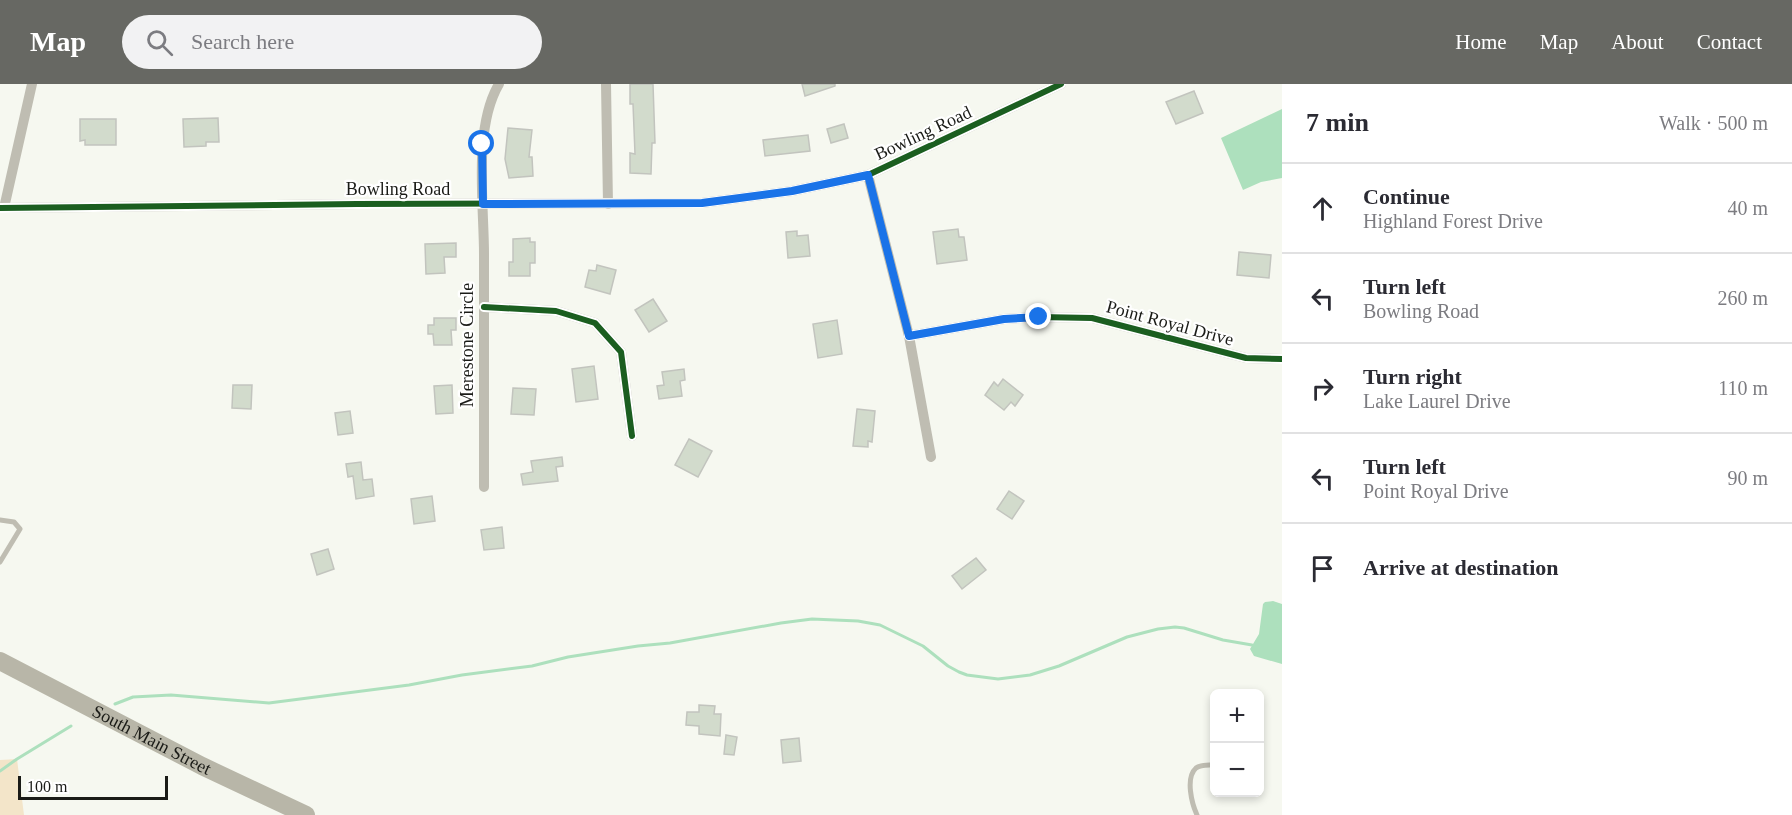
<!DOCTYPE html>
<html lang="en">
<head>
<meta charset="utf-8">
<style>
	:root { --surface:#fff; --page:#f2f2f3; --text:#2b2b33; --muted:#7c7c81; --line:#e1e1e2; --accent:#676863 }
	body { margin:0; font-family:"Times New Roman",serif; background:var(--page); color:var(--text) }
	.controls { position:absolute; right:18px; bottom:18px; display:grid; overflow:hidden; border-radius:9px; box-shadow:0 3px 9px #0003 }
	.controls button { width:54px; height:54px; display:grid; place-items:center; padding:0; border:0; border-bottom:2px solid var(--line); background:var(--surface); color:var(--text); font:30px sans-serif }
	.scale { position:absolute; left:18px; bottom:15px; width:150px; box-sizing:border-box; padding-left:6px; border:3px solid #1a1b17; border-top:0; font-size:16px; line-height:21px; white-space:nowrap; color:#1a1b17; -webkit-text-stroke:4px #fff; paint-order:stroke }
	.stop { position:absolute; width:18px; height:18px; margin:-14px; border:4px solid #1a73e8; border-radius:50%; background:#fff }
	.stop.end { background:#1a73e8; border-color:#fff; box-shadow:0 2px 6px #0008 }
	.list { margin:0; padding:0; list-style:none }
	h2 { display:flex; justify-content:space-between; align-items:center; height:78px; margin:0; padding:0 24px; font-size:26px }
	h2 small { font-size:20px; font-weight:400; color:var(--muted) }
	.list li { display:grid; grid-template-columns:39px 1fr auto; gap:18px; align-items:center; box-sizing:border-box; height:90px; padding:0 24px; border-top:2px solid var(--line) }
	.list b { display:block; font-size:22px; white-space:nowrap }
	.list p { margin:0; font-size:20px; white-space:nowrap; color:var(--muted) }
	.list em { font-size:20px; font-style:normal; color:var(--muted) }
	.icon { flex:none; width:33px; height:33px; fill:none; stroke:currentColor; stroke-width:2; stroke-linecap:round; stroke-linejoin:round }
	.map { position:relative; flex:none; width:1282px; height:731px; overflow:hidden }
	header { display:flex; align-items:center; gap:36px; box-sizing:border-box; height:84px; padding:0 30px; background:var(--accent); color:#fff }
	header strong { font-size:28px }
	nav { display:flex; gap:33px; margin-inline-start:auto; font-size:21px }
	.search { width:420px; height:54px; background:var(--page); display:flex; align-items:center; gap:15px; box-sizing:border-box; padding:0 21px; border-radius:33px; color:var(--muted); font-size:22px }
	main { display:flex }
	aside { flex:1; background:var(--surface) }
	.map>svg:first-child { display:block }
</style>
</head>
<body>
<header>
<strong>Map</strong>
<div class="search"><svg class="icon" aria-label="search" viewBox="0 0 24 24"><circle cx="10" cy="10" r="6"/><path d="M15 15l6 6"/></svg>Search here</div>
<nav><a>Home</a><a>Map</a><a>About</a><a>Contact</a></nav>
</header>
<main>
<div class="map">
<svg width="1282" height="731" viewBox="0 0 1282 731">
	<rect width="100%" height="100%" fill="#f6f8f0"/>
	<polygon fill="#f3e5c9" points="17,675 24,731 0,731 0,676"/>
	<g fill="#ade0bd">
		<polygon points="1282,25 1282,94 1261,98 1243,106 1221,54"/>
		<polygon points="1273,517 1282,520 1282,580 1254,572 1250,565 1259,550 1263,520 1265,518"/>
	</g>
	<g fill="none" stroke-linecap="round" stroke-linejoin="round">
		<g stroke="#ade0bd" stroke-width="3">
			<polyline points="115,620 133,613 171,611 269,619 409,601 462,591 532,582 568,573 638,562 670,559 781,539 812,535 858,537 880,541 923,562 948,582 959,588 967,591 998,595 1030,591 1059,582 1127,553 1158,545 1175,543 1184,544 1223,556 1252,561"/>
			<polyline points="0,687 17,675 71,642"/>
		</g>
	</g>
	<g fill="#d2dbcc" stroke="#c2c4be" stroke-width="1.5">
		<polygon points="630,0 653,0 655,59 652,59 651,90 630,89 630,69 635,70 633,20 630,20"/>
		<polygon points="802,0 835,0 835,2 805,12"/>
		<polygon points="1194,7 1203,29 1176,40 1166,18"/>
		<polygon points="218,34 219,58 206,58 206,62 184,63 183,35"/>
		<polygon points="80,35 116,35 116,61 85,61 85,56 80,57"/>
		<polygon points="844,40 848,54 831,59 827,45"/>
		<polygon points="508,44 532,46 529,73 532,73 533,92 509,94 505,75"/>
		<polygon points="808,51 810,67 765,72 763,56"/>
		<polygon points="958,145 959,153 964,153 967,176 937,180 933,148"/>
		<polygon points="797,147 797,152 808,151 810,172 788,174 786,148"/>
		<polygon points="530,154 530,158 535,158 535,179 530,179 530,192 509,192 509,178 513,178 513,155"/>
		<polygon points="456,159 456,173 444,173 445,189 426,190 425,160"/>
		<polygon points="1239,168 1271,171 1269,194 1237,191"/>
		<polygon points="597,181 616,186 610,210 585,203 589,186 596,187"/>
		<polygon points="653,215 667,237 649,248 635,226"/>
		<polygon points="434,234 456,234 456,246 451,246 452,261 434,261 433,250 428,250 428,241 434,241"/>
		<polygon points="837,236 842,270 818,274 813,240"/>
		<polygon points="594,282 598,315 576,318 572,285"/>
		<polygon points="684,285 685,296 680,297 682,312 659,315 657,302 664,301 662,288"/>
		<polygon points="1003,295 1023,311 1015,322 1011,318 1004,326 985,311 994,298 998,302"/>
		<polygon points="233,301 252,301 251,325 232,324"/>
		<polygon points="452,301 453,329 436,330 434,302"/>
		<polygon points="513,304 536,305 534,331 511,330"/>
		<polygon points="857,325 875,327 872,358 868,357 868,363 853,362"/>
		<polygon points="350,327 353,349 338,351 335,329"/>
		<polygon points="689,355 712,367 698,393 675,381"/>
		<polygon points="562,373 563,382 556,383 558,397 523,401 521,390 533,388 531,377"/>
		<polygon points="361,378 363,396 372,395 374,412 356,415 353,392 348,393 346,380"/>
		<polygon points="1009,407 1024,417 1012,435 997,425"/>
		<polygon points="432,412 435,437 414,440 411,415"/>
		<polygon points="502,443 504,464 484,466 481,446"/>
		<polygon points="328,465 334,485 317,491 311,470"/>
		<polygon points="976,474 986,486 962,505 952,492"/>
		<polygon points="699,621 715,622 714,630 721,630 720,652 699,650 699,642 686,641 687,628 699,628"/>
		<polygon points="726,651 737,653 734,671 724,670"/>
		<polygon points="799,654 801,677 783,679 781,656"/>
	</g>
	<g fill="none" stroke-linecap="round" stroke-linejoin="round">
		<g stroke="#bfbdb2" stroke-width="5">
			<polyline points="0,436 14,438 20,445 0,478"/>
			<polyline points="1234,708 1234,709"/>
			<path d="M1197 731C1192 720 1185 694 1196 684 1201 680 1208 681 1214 681"/>
		</g>
		<g stroke="#bfbdb2" stroke-width="10">
			<polyline points="606,0 608,120"/>
			<polyline points="868,91 909,252 931,373"/>
			<polyline points="0,124 357,120 702,119 792,107 868,91 1061,0"/>
			<polyline points="4,124 32,0"/>
			<polyline points="484,223 556,227 595,239 621,268 632,352"/>
			<polyline points="909,252 1004,235 1039,233 1092,234 1246,274 1282,275"/>
			<path d="M484 403C484 325 484 248 484 170 484 120 473 44 499 0"/>
		</g>
		<path stroke="#b8b6a8" stroke-width="18" id="s1" d="M0 577 202 682 306 731"/>
		<g stroke="#fff" stroke-width="10">
			<g id="cycleway">
				<polyline points="0,124 357,120 702,119 792,107 868,91 1061,0"/>
				<polyline points="484,223 556,227 595,239 621,268 632,352"/>
				<polyline points="909,252 1004,235 1039,233 1092,234 1246,274 1282,275"/>
			</g>
		</g>
		<use href="#cycleway" stroke="#1b5e20" stroke-width="6"/>
	</g>
	<g fill="none" stroke-linecap="round" stroke-linejoin="round">
		<polyline stroke="#1a73e8" stroke-width="8" points="482,60 483,120 702,119 792,107 868,91 909,252 1004,235 1039,233"/>
	</g>
	<g text-anchor="middle" dominant-baseline="central" stroke-width="4.5" stroke-linejoin="round" paint-order="stroke">
		<g font-size="18" fill="#1a1b17" stroke="#fff">
			<text transform="translate(923 49) rotate(-25)">Bowling Road</text>
			<text x="398" y="105">Bowling Road</text>
			<text transform="translate(1170 239) rotate(15)">Point Royal Drive</text>
			<text transform="translate(467 261) rotate(-90)">Merestone Circle</text>
			<text stroke="none"><textPath href="#s1" startOffset="171">South Main Street</textPath></text>
		</g>
	</g>
</svg>
<div class="controls">
<button>+</button>
<button>−</button>
</div>
<div class="scale">100 m</div>
<div class="stop" style="left:482px;top:60px"></div>
<div class="stop end" style="left:1039px;top:233px"></div>
</div>
<aside>
<h2>7 min<small>Walk · 500 m</small></h2>
<ul class="list">
<li><svg class="icon" aria-label="ahead" viewBox="0 0 24 24"><path d="M12 20V5M6 11l6-6 6 6"/></svg><div><b>Continue</b><p>Highland Forest Drive</p></div><em>40 m</em></li>
<li><svg class="icon" aria-label="left" viewBox="0 0 24 24"><path d="M17 20v-9H6M10 6l-5 5 5 5"/></svg><div><b>Turn left</b><p>Bowling Road</p></div><em>260 m</em></li>
<li><svg class="icon" aria-label="right" viewBox="0 0 24 24"><path d="M7 20v-9h11M14 6l5 5-5 5"/></svg><div><b>Turn right</b><p>Lake Laurel Drive</p></div><em>110 m</em></li>
<li><svg class="icon" aria-label="left" viewBox="0 0 24 24"><path d="M17 20v-9H6M10 6l-5 5 5 5"/></svg><div><b>Turn left</b><p>Point Royal Drive</p></div><em>90 m</em></li>
<li><svg class="icon" aria-label="arrive" viewBox="0 0 24 24"><path d="M6 21V4h12l-3 4 3 4H6"/></svg><div><b>Arrive at destination</b></div></li>
</ul>
</aside>
</main>
</body>
</html>
